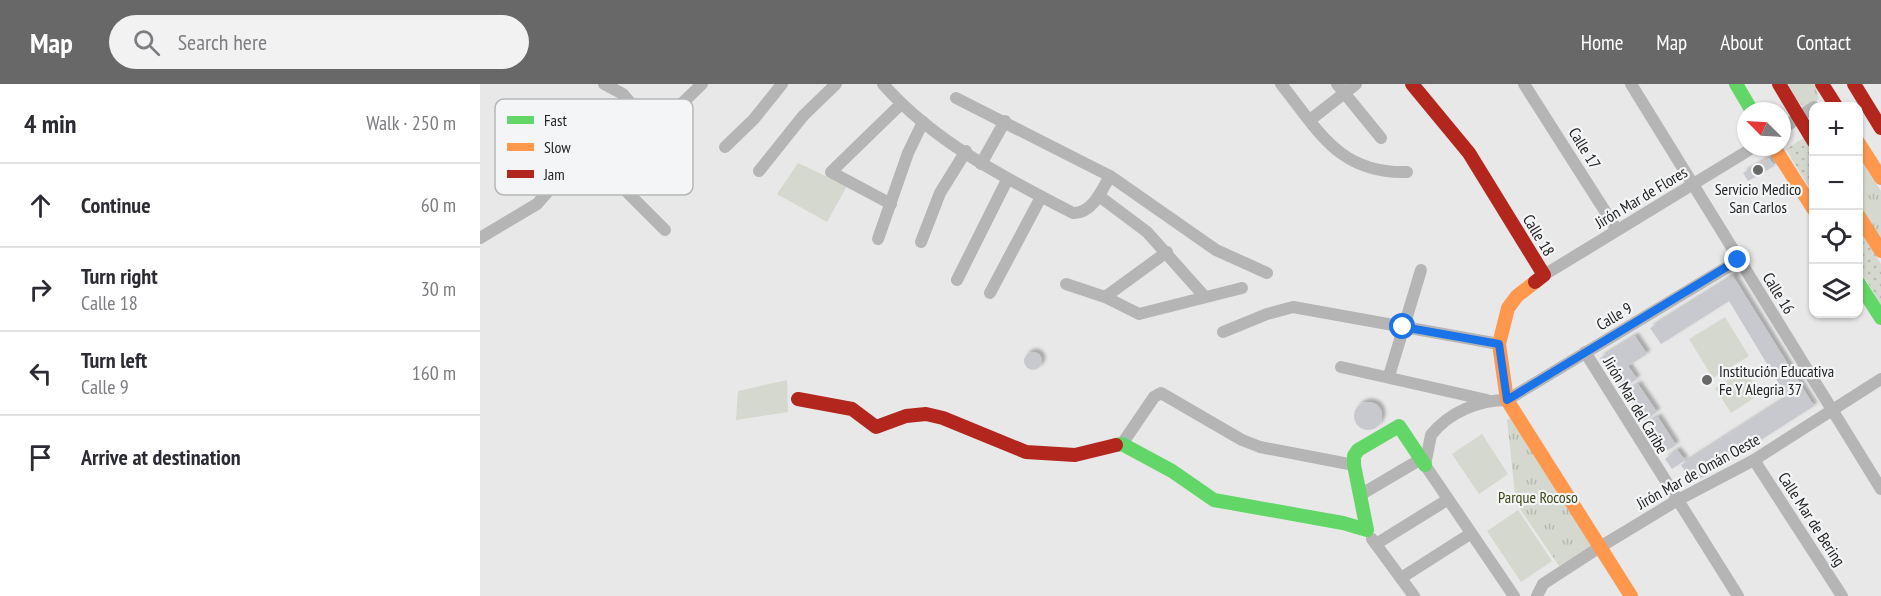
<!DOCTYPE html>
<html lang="en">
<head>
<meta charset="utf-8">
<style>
	:root { --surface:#fff; --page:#f2f2f3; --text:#2b2b33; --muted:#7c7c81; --line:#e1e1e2; --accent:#686869 }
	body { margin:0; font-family:"PT Sans Narrow",sans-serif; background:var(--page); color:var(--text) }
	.controls { position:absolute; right:18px; top:18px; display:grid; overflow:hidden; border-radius:12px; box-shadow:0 2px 4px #0004 }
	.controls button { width:54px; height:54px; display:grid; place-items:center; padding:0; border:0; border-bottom:2px solid var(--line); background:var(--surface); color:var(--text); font:30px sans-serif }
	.compass { position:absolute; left:1257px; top:18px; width:54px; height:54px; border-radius:50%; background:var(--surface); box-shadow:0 2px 4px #0004; rotate:294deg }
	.stop { position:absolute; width:18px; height:18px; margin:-14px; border:4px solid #1a73e8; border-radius:50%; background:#fff }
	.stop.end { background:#1a73e8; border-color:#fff; box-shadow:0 2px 6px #0008 }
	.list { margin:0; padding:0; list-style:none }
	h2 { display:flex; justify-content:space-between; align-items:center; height:78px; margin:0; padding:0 24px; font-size:26px }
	h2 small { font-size:20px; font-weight:400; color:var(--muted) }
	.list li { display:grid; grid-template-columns:39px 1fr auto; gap:18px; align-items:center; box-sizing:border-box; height:84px; padding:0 24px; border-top:2px solid var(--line) }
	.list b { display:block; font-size:22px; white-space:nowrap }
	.list p { margin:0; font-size:20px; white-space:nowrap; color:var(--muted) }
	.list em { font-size:20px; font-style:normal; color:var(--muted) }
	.icon { flex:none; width:33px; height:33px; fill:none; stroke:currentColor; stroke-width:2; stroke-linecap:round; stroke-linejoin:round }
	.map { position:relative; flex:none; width:1401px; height:512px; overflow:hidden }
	header { display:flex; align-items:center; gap:36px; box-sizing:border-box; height:84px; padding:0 30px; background:var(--accent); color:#fff }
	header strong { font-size:28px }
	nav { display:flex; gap:33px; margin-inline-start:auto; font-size:21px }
	.search { width:420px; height:54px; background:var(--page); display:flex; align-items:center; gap:15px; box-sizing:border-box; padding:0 21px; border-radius:33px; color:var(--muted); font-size:22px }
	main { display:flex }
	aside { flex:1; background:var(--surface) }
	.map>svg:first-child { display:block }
</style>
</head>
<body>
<header>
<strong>Map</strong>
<div class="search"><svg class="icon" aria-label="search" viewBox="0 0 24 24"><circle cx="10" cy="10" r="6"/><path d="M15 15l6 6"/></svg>Search here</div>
<nav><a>Home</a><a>Map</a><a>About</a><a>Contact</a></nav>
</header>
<main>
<aside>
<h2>4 min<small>Walk · 250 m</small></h2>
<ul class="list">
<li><svg class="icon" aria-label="ahead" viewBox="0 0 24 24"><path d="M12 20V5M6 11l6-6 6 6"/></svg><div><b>Continue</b></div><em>60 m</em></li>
<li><svg class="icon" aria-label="right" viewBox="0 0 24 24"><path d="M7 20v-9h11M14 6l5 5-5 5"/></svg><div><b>Turn right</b><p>Calle 18</p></div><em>30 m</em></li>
<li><svg class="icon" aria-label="left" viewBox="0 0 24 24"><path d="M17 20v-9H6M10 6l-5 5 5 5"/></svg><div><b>Turn left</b><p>Calle 9</p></div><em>160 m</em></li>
<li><svg class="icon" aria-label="arrive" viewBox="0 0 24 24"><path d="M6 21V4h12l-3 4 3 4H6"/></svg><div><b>Arrive at destination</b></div></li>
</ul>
</aside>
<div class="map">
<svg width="1401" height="512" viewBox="0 0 1401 512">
	<defs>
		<pattern id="grass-dots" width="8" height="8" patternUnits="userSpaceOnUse" patternTransform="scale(1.5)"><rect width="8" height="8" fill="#d5d8ce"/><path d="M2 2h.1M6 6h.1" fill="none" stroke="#b7b9b1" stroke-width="1.8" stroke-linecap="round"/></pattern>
		<pattern id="park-tufts" width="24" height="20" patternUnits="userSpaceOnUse" patternTransform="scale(1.5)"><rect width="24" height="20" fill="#d5d8ce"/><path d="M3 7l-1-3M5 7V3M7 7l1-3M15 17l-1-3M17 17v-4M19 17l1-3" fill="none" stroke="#b7b9b1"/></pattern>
		<filter id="shadow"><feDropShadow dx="3.5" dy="-3.5" stdDeviation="1.5" flood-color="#0004"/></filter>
	</defs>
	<rect width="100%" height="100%" fill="#e8e8e8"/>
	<g fill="url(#grass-dots)">
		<polygon points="1324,54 1333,69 1333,110 1306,65"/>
		<polygon points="1378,143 1401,180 1401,221 1379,184"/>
	</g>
	<g fill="url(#park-tufts)">
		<polygon points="1303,0 1335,0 1339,15 1325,25"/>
		<polygon points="1378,71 1401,107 1401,159 1379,123"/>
		<polygon points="1032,333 1115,462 1079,482 1036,419 1027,336"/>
	</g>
	<g fill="#d5d8ce">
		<polygon points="318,79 367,102 347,138 297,110"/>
		<polygon points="1245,233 1269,272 1233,294 1209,255"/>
		<polygon points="1265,285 1280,310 1251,329 1235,304"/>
		<polygon points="307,296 308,328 256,336 258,307"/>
		<polygon points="1002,350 1028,390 999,410 972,370"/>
		<polygon points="1038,426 1072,477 1041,498 1007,447"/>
	</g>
	<g fill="#c7c9ce" filter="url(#shadow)">
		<polygon points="1289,74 1294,82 1268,97 1263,89"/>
		<polygon points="1253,192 1334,322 1213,399 1201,381 1307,313 1249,217 1181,260 1170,244"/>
		<polygon points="1155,252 1167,270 1148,282 1157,295 1140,306 1120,274"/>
		<circle cx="553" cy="277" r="9"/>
		<polygon points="1158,300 1177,328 1164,337 1146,308"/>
		<circle cx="888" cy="332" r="14"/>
		<polygon points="1178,333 1196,361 1185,368 1167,339"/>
		<polygon points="1197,366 1205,376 1192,385 1185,375"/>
	</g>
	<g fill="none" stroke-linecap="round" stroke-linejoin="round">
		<g stroke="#b6b5b5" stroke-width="12">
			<path d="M403 0C454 58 525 94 593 129 612 130 622 106 630 92"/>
			<path d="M801 0C839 47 859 90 927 88"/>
			<polyline points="857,0 901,54"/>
			<polyline points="1044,0 1137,146"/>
			<polyline points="1151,0 1401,405"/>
			<polyline points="476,14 630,92 736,166 787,189"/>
			<polyline points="190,31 222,0"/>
			<polyline points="830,36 876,0"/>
			<polyline points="1302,45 1334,23"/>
			<polyline points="245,63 274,35 302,0"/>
			<polyline points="120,72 148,109 185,146"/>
			<polyline points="501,80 525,37"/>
			<polyline points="279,87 323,32 356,0"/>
			<polyline points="619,112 667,148 725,213"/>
			<polyline points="411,120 351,88 421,20"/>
			<polyline points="0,154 57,120 79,95 102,78 150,66 158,60 164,51 164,35 143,10 124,0"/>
			<polyline points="398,155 428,69 443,38"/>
			<polyline points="441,158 460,109 486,67"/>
			<polyline points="1064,191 1274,63"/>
			<polyline points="477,196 527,96"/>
			<polyline points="586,200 625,213 659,230 762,204"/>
			<polyline points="510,209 561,113"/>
			<polyline points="625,213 687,168"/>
			<polyline points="743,248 787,230 813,223 1019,260"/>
			<polyline points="1105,268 1258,512"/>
			<polyline points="861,283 1007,316"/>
			<polyline points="909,292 941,186"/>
			<polyline points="642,360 674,313 681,309 762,356 780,363 874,381"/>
			<polyline points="1274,376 1362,512"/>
			<polyline points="880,411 941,375"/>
			<polyline points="892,455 934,512"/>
			<polyline points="896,460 967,416"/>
			<polyline points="921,494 990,450"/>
			<path d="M1034 512 945 381 951 351C969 328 999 316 1027 316L1259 176"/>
			<polyline points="1057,512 1063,500 1120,463 1196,417 1274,376 1401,295"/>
		</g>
		<g stroke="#63d668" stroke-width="14">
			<polyline points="1256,0 1272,27"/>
			<polyline points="1378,198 1401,234"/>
			<polyline points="636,361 642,360 692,387 734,416 863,439 887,446 874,381 874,372 878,366 919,342 945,381"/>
		</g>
		<g stroke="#ff974d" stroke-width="14">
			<polyline points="1378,58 1401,94"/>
			<polyline points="1294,63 1334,126"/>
			<polyline points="1378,131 1401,167"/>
			<polyline points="1055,198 1037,212 1028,224 1019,260 1027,316 1151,512"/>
		</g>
		<g stroke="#b3261e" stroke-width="14">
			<polyline points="932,0 989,69 1064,191 1055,198"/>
			<polyline points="1299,0 1334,58"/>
			<polyline points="1342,0 1356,22"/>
			<polyline points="1374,0 1401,44"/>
			<polyline points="318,315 372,325 396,343 426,332 446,330 463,334 546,368 595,371 636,361"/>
		</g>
	</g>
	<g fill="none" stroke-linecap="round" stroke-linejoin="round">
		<polyline stroke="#1a73e8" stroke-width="8" points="923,243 1019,260 1027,316 1258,176"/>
	</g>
	<g fill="#686869" stroke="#f4f5f6" stroke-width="2">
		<circle cx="1278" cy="86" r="6"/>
		<circle cx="1227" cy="296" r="6"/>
	</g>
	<g text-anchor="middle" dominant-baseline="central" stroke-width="4.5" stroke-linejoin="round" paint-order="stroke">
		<g font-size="16" fill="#232324" stroke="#f4f5f6">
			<text transform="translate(1105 64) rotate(58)">Calle 17</text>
			<text transform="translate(1161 113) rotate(-31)">Jirón Mar de Flores</text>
			<text transform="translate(1059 151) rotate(59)">Calle 18</text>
			<text transform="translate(1299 209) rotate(58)">Calle 16</text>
			<text transform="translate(1134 232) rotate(-31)">Calle 9</text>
			<text transform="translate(1156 321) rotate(59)">Jirón Mar del Caribe</text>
			<text transform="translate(1218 387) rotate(-29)">Jirón Mar de Omán Oeste</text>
			<text transform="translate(1332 435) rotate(57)">Calle Mar de Bering</text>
		</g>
		<g font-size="16" fill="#232324" stroke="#f4f5f6">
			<text x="1278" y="105">Servicio Medico<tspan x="1278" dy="18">San Carlos</tspan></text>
			<text x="1239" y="287" text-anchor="start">Institución Educativa<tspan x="1239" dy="18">Fe Y Alegria 37</tspan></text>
		</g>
		<g font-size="16" fill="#3b4615" stroke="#f4f5f6">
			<text x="1058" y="413">Parque Rocoso</text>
		</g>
	</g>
	<rect x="15" y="15" width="198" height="96" rx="9" fill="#f4f5f6" stroke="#b5b6b7" stroke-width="1.5"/>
	<rect x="27" y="32" width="27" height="8" fill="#63d668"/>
	<rect x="27" y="59" width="27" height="8" fill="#ff974d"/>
	<rect x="27" y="86" width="27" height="8" fill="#b3261e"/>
	<g font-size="16" fill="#232324">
		<text x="64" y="42">Fast</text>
		<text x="64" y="69">Slow</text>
		<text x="64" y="96">Jam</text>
	</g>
</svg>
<div class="controls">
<button>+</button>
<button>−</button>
<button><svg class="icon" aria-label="locate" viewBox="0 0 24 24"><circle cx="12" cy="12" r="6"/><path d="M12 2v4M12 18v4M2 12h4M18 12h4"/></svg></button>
<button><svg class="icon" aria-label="layers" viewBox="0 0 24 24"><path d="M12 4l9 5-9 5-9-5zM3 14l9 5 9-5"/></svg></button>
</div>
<svg class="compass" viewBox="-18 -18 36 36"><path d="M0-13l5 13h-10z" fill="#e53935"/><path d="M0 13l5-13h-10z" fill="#7c7c81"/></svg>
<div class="stop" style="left:923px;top:243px"></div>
<div class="stop end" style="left:1258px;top:176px"></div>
</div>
</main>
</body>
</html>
